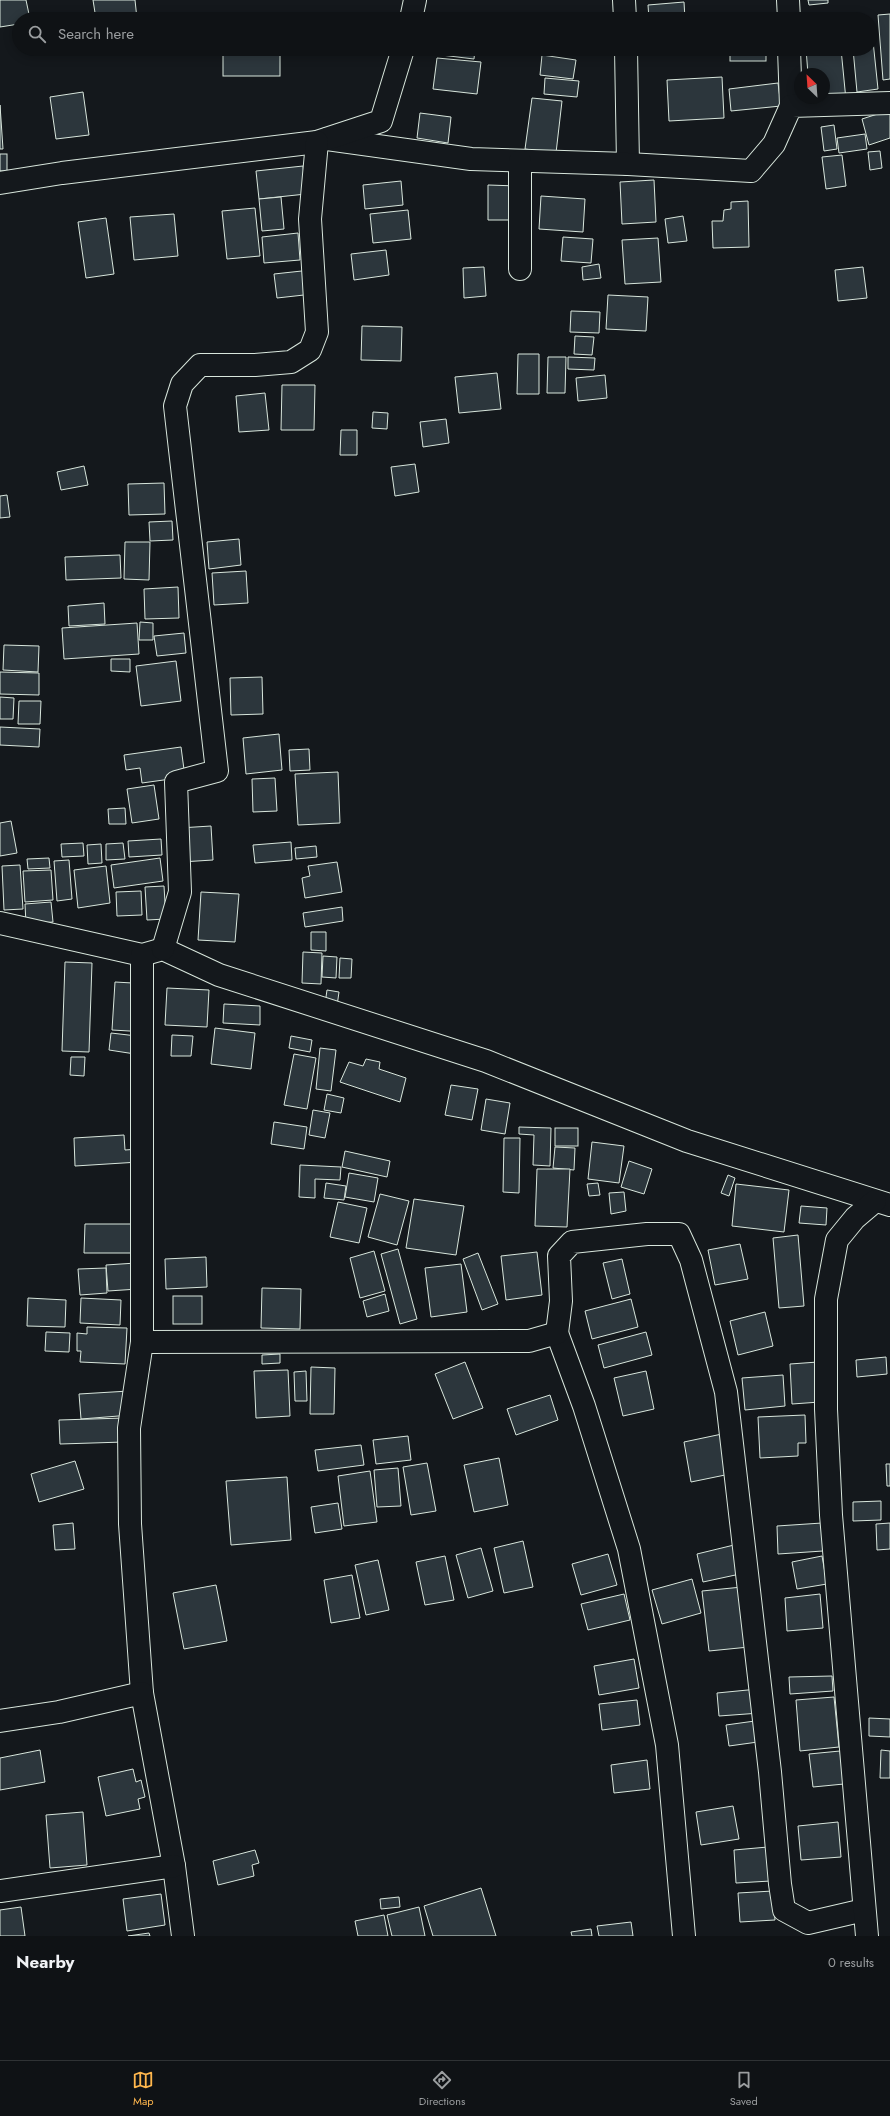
<!DOCTYPE html>
<html lang="en">
<head>
<meta charset="utf-8">
<style>
	:root { --surface:#0f1215; --page:#1d2022; --text:#f1f3f6; --muted:#9b9ea0; --line:#2f3234; --accent:#ffb74d }
	body { margin:0; font-family:Jost,sans-serif; background:var(--page); color:var(--text) }
	.compass { position:absolute; left:794px; top:68px; width:36px; height:36px; border-radius:50%; background:var(--surface); box-shadow:0 2px 10px #0003; rotate:335deg }
	.list { margin:0; padding:0; list-style:none }
	h2 { display:flex; justify-content:space-between; align-items:center; height:52px; margin:0; padding:0 16px; font-size:17px }
	h2 small { font-size:13px; font-weight:400; color:var(--muted) }
	.icon { flex:none; width:22px; height:22px; fill:none; stroke:currentColor; stroke-width:2; stroke-linecap:round; stroke-linejoin:round }
	.map { position:relative; flex:none; width:890px; height:1936px; overflow:hidden }
	.search { position:absolute; background:var(--surface); box-shadow:0 2px 10px #0003; left:12px; right:12px; top:12px; height:44px; display:flex; align-items:center; gap:10px; box-sizing:border-box; padding:0 14px; border-radius:22px; color:var(--muted); font-size:15px }
	.sheet { height:124px; background:var(--surface) }
	nav { display:flex; justify-content:space-around; align-items:center; box-sizing:border-box; height:56px; border-top:1px solid var(--line); background:var(--surface); font-size:11px; color:var(--muted) }
	nav a { display:grid; justify-items:center; gap:2px }
	nav .on { color:var(--accent) }
	.map>svg:first-child { display:block }
</style>
</head>
<body>
<div class="map">
<svg width="890" height="1936" viewBox="0 0 890 1936">
	<rect width="100%" height="100%" fill="#14181c"/>
	<g fill="#2c363c" stroke="#d8e6dc">
		<polygon points="0,0 26,0 30,19 19,19 19,24 0,27"/>
		<polygon points="93,0 135,0 137,19 96,19"/>
		<polygon points="808,0 828,0 828,3 809,5"/>
		<polygon points="684,2 685,19 649,19 648,5"/>
		<polygon points="445,13 478,16 478,19 445,19"/>
		<polygon points="890,14 890,79 883,80 878,15"/>
		<polygon points="873,41 878,89 857,92 853,49 871,49 871,42"/>
		<rect x="223" y="49" width="57" height="27"/>
		<polygon points="442,49 475,49 474,59 441,55"/>
		<polygon points="496,49 532,49 532,53"/>
		<rect x="730" y="49" width="36" height="12"/>
		<polygon points="806,49 841,49 846,100 824,98 824,74 808,74"/>
		<polygon points="542,55 576,60 573,79 540,75"/>
		<polygon points="437,58 481,62 477,94 433,89"/>
		<polygon points="722,77 724,118 669,121 667,80"/>
		<polygon points="545,78 579,81 577,97 544,94"/>
		<polygon points="778,83 781,106 731,111 729,89"/>
		<polygon points="83,92 89,135 56,139 50,97"/>
		<polygon points="532,98 562,101 556,153 525,149"/>
		<polygon points="0,105 3,149 0,149"/>
		<polygon points="890,110 890,138 869,145 862,119"/>
		<polygon points="420,113 451,117 448,143 417,138"/>
		<polygon points="834,125 837,149 824,151 821,127"/>
		<polygon points="865,134 867,149 839,153 837,138"/>
		<polygon points="880,151 882,168 870,170 868,152"/>
		<rect x="0" y="154" width="7" height="17"/>
		<polygon points="842,155 846,186 826,189 822,157"/>
		<polygon points="303,166 306,194 259,199 256,171"/>
		<polygon points="654,180 656,222 622,224 620,182"/>
		<polygon points="401,181 403,205 365,209 363,185"/>
		<polygon points="488,185 518,186 517,220 488,220"/>
		<polygon points="541,196 585,199 583,232 539,229"/>
		<polygon points="281,197 284,229 262,231 259,199"/>
		<polygon points="748,201 749,247 713,248 712,221 723,221 724,210 731,209 731,202"/>
		<polygon points="255,208 260,256 227,259 222,211"/>
		<polygon points="408,210 411,239 373,243 370,214"/>
		<polygon points="174,214 178,256 134,260 130,217"/>
		<polygon points="683,216 687,241 668,243 665,219"/>
		<polygon points="106,218 114,274 86,278 78,222"/>
		<polygon points="298,233 300,260 264,263 262,237"/>
		<polygon points="563,237 593,239 591,263 561,261"/>
		<polygon points="658,238 661,282 625,284 622,240"/>
		<polygon points="386,250 389,275 354,280 351,254"/>
		<polygon points="599,264 601,278 583,280 582,267"/>
		<polygon points="484,267 486,296 464,298 463,268"/>
		<polygon points="863,267 867,298 838,301 835,270"/>
		<polygon points="311,270 313,294 277,298 274,274"/>
		<polygon points="608,295 648,297 646,331 606,329"/>
		<polygon points="571,311 600,312 599,333 570,332"/>
		<polygon points="362,326 402,327 401,361 361,360"/>
		<polygon points="575,336 594,337 592,355 574,354"/>
		<polygon points="518,354 539,354 539,394 517,394"/>
		<polygon points="548,357 566,357 565,393 547,393"/>
		<polygon points="568,357 595,358 594,370 568,369"/>
		<polygon points="497,373 501,409 459,413 455,377"/>
		<polygon points="605,375 607,398 578,401 576,378"/>
		<polygon points="282,385 315,385 314,430 281,430"/>
		<polygon points="265,393 269,430 239,432 236,396"/>
		<polygon points="373,412 388,413 387,429 372,428"/>
		<polygon points="446,419 449,443 423,447 420,422"/>
		<polygon points="341,430 357,430 357,455 340,455"/>
		<polygon points="415,464 419,492 395,496 391,467"/>
		<polygon points="84,466 88,485 61,490 57,472"/>
		<polygon points="164,483 165,514 129,515 128,484"/>
		<polygon points="7,495 10,517 0,518 0,496"/>
		<polygon points="172,521 173,540 150,541 149,522"/>
		<polygon points="239,539 241,565 209,569 207,542"/>
		<polygon points="125,542 150,542 149,580 124,579"/>
		<polygon points="120,555 121,578 66,580 65,557"/>
		<polygon points="246,571 248,603 214,605 212,573"/>
		<polygon points="178,587 179,618 145,619 144,589"/>
		<polygon points="104,603 105,624 69,626 68,606"/>
		<polygon points="140,622 153,623 153,640 139,640"/>
		<polygon points="137,623 139,654 64,659 62,628"/>
		<polygon points="184,633 186,653 157,656 154,636"/>
		<polygon points="4,645 39,646 38,672 3,670"/>
		<polygon points="111,659 130,659 130,672 111,671"/>
		<polygon points="176,661 181,701 141,706 136,666"/>
		<polygon points="0,672 39,673 39,695 0,694"/>
		<polygon points="262,677 263,714 231,715 230,678"/>
		<polygon points="0,697 14,698 13,719 0,719"/>
		<polygon points="19,701 41,701 40,724 18,724"/>
		<polygon points="0,727 40,729 39,747 0,745"/>
		<polygon points="279,734 282,770 246,774 243,738"/>
		<polygon points="181,747 185,777 142,783 140,768 126,770 124,755"/>
		<polygon points="309,749 310,770 290,771 289,750"/>
		<polygon points="338,772 340,823 298,825 295,774"/>
		<polygon points="275,778 277,811 253,812 252,779"/>
		<polygon points="154,785 159,819 132,823 127,789"/>
		<polygon points="125,808 126,824 109,824 108,809"/>
		<polygon points="11,821 17,853 0,856 0,823"/>
		<polygon points="211,826 213,860 181,862 179,828"/>
		<polygon points="161,839 162,855 129,857 128,841"/>
		<polygon points="291,842 292,860 255,863 253,845"/>
		<polygon points="83,843 84,856 62,857 61,844"/>
		<polygon points="123,843 125,859 106,860 106,844"/>
		<polygon points="101,844 102,863 88,864 87,845"/>
		<polygon points="316,846 317,857 296,859 295,848"/>
		<polygon points="49,858 50,868 28,869 27,859"/>
		<polygon points="160,858 163,881 114,888 111,865"/>
		<polygon points="69,860 72,899 57,901 54,861"/>
		<polygon points="337,862 342,892 305,898 302,878 310,876 308,866"/>
		<polygon points="20,865 23,909 4,910 2,866"/>
		<polygon points="106,866 110,903 78,908 74,870"/>
		<polygon points="51,870 53,900 25,902 23,871"/>
		<polygon points="164,886 166,919 147,920 145,887"/>
		<polygon points="141,891 142,915 117,916 116,892"/>
		<polygon points="201,892 239,894 235,942 198,940"/>
		<polygon points="51,902 53,922 26,924 25,904"/>
		<polygon points="342,907 343,921 305,927 303,913"/>
		<polygon points="311,932 326,932 326,951 311,950"/>
		<polygon points="303,952 322,953 321,984 302,983"/>
		<polygon points="323,956 337,957 336,978 322,977"/>
		<polygon points="340,958 352,959 351,978 339,978"/>
		<polygon points="65,962 92,963 89,1052 62,1051"/>
		<polygon points="115,982 150,984 147,1032 112,1030"/>
		<polygon points="167,988 209,990 207,1027 165,1025"/>
		<polygon points="327,990 339,992 337,1006 325,1004"/>
		<polygon points="224,1004 260,1006 260,1025 223,1023"/>
		<polygon points="215,1028 255,1033 251,1069 211,1064"/>
		<polygon points="111,1033 137,1036 135,1054 109,1050"/>
		<polygon points="172,1035 193,1036 191,1056 171,1056"/>
		<polygon points="291,1036 312,1040 310,1052 289,1048"/>
		<polygon points="320,1048 336,1050 331,1091 316,1089"/>
		<polygon points="294,1054 316,1058 307,1109 284,1105"/>
		<polygon points="71,1057 85,1057 84,1076 70,1075"/>
		<polygon points="366,1059 380,1062 379,1069 406,1078 400,1102 340,1082 349,1062 363,1066"/>
		<polygon points="451,1085 478,1089 472,1120 445,1115"/>
		<polygon points="327,1094 344,1098 341,1113 324,1110"/>
		<polygon points="486,1099 510,1103 505,1134 481,1130"/>
		<polygon points="313,1110 330,1113 325,1138 309,1135"/>
		<polygon points="274,1122 307,1127 304,1149 271,1144"/>
		<polygon points="519,1127 551,1128 550,1166 533,1165 534,1135 519,1134"/>
		<rect x="555" y="1128" width="23" height="18"/>
		<polygon points="124,1135 125,1150 139,1149 139,1162 75,1166 74,1138"/>
		<polygon points="504,1138 520,1138 519,1193 503,1192"/>
		<polygon points="592,1142 624,1146 619,1183 588,1179"/>
		<polygon points="555,1147 575,1148 574,1170 553,1168"/>
		<polygon points="345,1151 390,1161 387,1177 342,1167"/>
		<polygon points="629,1161 652,1169 644,1194 621,1187"/>
		<polygon points="300,1165 341,1167 340,1180 315,1179 315,1198 299,1197"/>
		<polygon points="537,1169 570,1169 567,1227 535,1226"/>
		<polygon points="349,1173 378,1178 374,1202 345,1197"/>
		<polygon points="728,1175 735,1178 729,1196 721,1193"/>
		<polygon points="326,1183 346,1186 344,1200 324,1198"/>
		<polygon points="598,1183 600,1195 589,1196 587,1184"/>
		<polygon points="736,1184 789,1190 784,1232 732,1226"/>
		<polygon points="624,1192 626,1211 611,1214 609,1193"/>
		<polygon points="380,1194 409,1201 397,1245 368,1237"/>
		<polygon points="414,1199 464,1206 456,1255 406,1248"/>
		<polygon points="338,1202 367,1208 359,1243 330,1237"/>
		<polygon points="801,1206 827,1208 826,1225 799,1223"/>
		<polygon points="85,1224 136,1224 136,1253 84,1253"/>
		<polygon points="798,1235 804,1306 779,1308 773,1238"/>
		<polygon points="740,1244 748,1279 715,1285 708,1250"/>
		<polygon points="398,1249 417,1319 400,1324 381,1254"/>
		<polygon points="374,1251 385,1291 360,1298 350,1258"/>
		<polygon points="537,1252 542,1295 506,1300 501,1256"/>
		<polygon points="478,1253 498,1304 482,1310 463,1259"/>
		<polygon points="206,1257 207,1287 166,1289 165,1259"/>
		<polygon points="622,1259 630,1294 612,1299 603,1263"/>
		<polygon points="136,1263 138,1289 108,1291 106,1265"/>
		<polygon points="461,1264 467,1312 431,1317 425,1268"/>
		<polygon points="106,1268 107,1293 80,1295 78,1269"/>
		<polygon points="262,1288 301,1289 300,1329 261,1328"/>
		<polygon points="385,1294 389,1311 367,1317 363,1301"/>
		<rect x="173" y="1296" width="29" height="28"/>
		<polygon points="28,1298 66,1300 65,1327 27,1326"/>
		<polygon points="81,1298 121,1300 120,1325 80,1323"/>
		<polygon points="631,1299 638,1327 592,1339 585,1311"/>
		<polygon points="765,1312 773,1346 738,1355 730,1321"/>
		<polygon points="87,1327 127,1328 125,1364 80,1362 81,1351 77,1351 77,1333 87,1334"/>
		<polygon points="46,1332 70,1333 69,1352 45,1351"/>
		<polygon points="646,1332 652,1355 604,1368 598,1345"/>
		<polygon points="280,1354 280,1363 262,1364 262,1355"/>
		<polygon points="886,1357 887,1374 857,1377 856,1360"/>
		<polygon points="465,1362 483,1408 453,1419 435,1374"/>
		<polygon points="818,1362 820,1402 792,1404 790,1364"/>
		<polygon points="311,1367 335,1368 334,1414 310,1414"/>
		<polygon points="288,1370 290,1416 256,1418 254,1371"/>
		<polygon points="306,1371 307,1401 295,1401 294,1372"/>
		<polygon points="646,1371 654,1409 623,1416 614,1378"/>
		<polygon points="783,1375 785,1406 745,1410 742,1378"/>
		<polygon points="129,1391 131,1415 81,1419 79,1394"/>
		<polygon points="550,1395 558,1420 516,1435 507,1409"/>
		<polygon points="805,1415 806,1443 798,1443 798,1456 760,1458 758,1417"/>
		<polygon points="124,1418 124,1442 60,1444 59,1420"/>
		<polygon points="722,1434 730,1474 691,1482 684,1442"/>
		<polygon points="408,1436 411,1460 376,1464 373,1440"/>
		<polygon points="361,1445 364,1465 318,1471 315,1450"/>
		<polygon points="499,1458 508,1505 474,1512 464,1465"/>
		<polygon points="75,1461 84,1489 39,1502 31,1474"/>
		<polygon points="427,1463 436,1511 411,1515 403,1467"/>
		<polygon points="886,1464 890,1464 890,1486 887,1486"/>
		<polygon points="398,1468 401,1506 377,1507 374,1470"/>
		<polygon points="370,1471 377,1522 344,1526 338,1476"/>
		<polygon points="287,1477 291,1540 231,1545 226,1481"/>
		<polygon points="881,1501 881,1520 853,1521 853,1502"/>
		<polygon points="338,1503 342,1529 315,1533 311,1507"/>
		<polygon points="73,1523 75,1549 55,1550 53,1525"/>
		<polygon points="822,1523 823,1551 778,1554 777,1526"/>
		<polygon points="890,1523 890,1549 877,1550 876,1524"/>
		<polygon points="523,1541 533,1587 504,1593 494,1548"/>
		<polygon points="734,1545 740,1574 703,1582 697,1554"/>
		<polygon points="481,1548 493,1591 468,1598 456,1555"/>
		<polygon points="608,1554 617,1585 581,1595 572,1564"/>
		<polygon points="445,1556 454,1600 425,1605 416,1562"/>
		<polygon points="822,1556 827,1584 797,1589 792,1562"/>
		<polygon points="378,1560 389,1610 366,1615 355,1565"/>
		<polygon points="352,1575 360,1618 331,1623 324,1580"/>
		<polygon points="692,1579 701,1613 662,1624 652,1590"/>
		<polygon points="216,1585 227,1641 184,1649 173,1593"/>
		<polygon points="742,1587 749,1647 709,1651 702,1591"/>
		<polygon points="624,1594 630,1620 588,1630 581,1604"/>
		<polygon points="820,1594 823,1628 787,1631 785,1598"/>
		<polygon points="634,1659 639,1688 599,1695 594,1666"/>
		<polygon points="832,1676 833,1691 790,1694 789,1677"/>
		<polygon points="758,1689 760,1713 719,1716 717,1693"/>
		<polygon points="834,1697 839,1747 800,1751 796,1700"/>
		<polygon points="637,1700 640,1725 602,1730 599,1704"/>
		<polygon points="869,1718 890,1719 890,1737 869,1736"/>
		<polygon points="762,1720 765,1741 729,1746 726,1725"/>
		<polygon points="40,1750 45,1782 0,1790 0,1758"/>
		<polygon points="881,1750 890,1751 890,1778 880,1778"/>
		<polygon points="840,1751 844,1784 813,1787 809,1754"/>
		<polygon points="647,1760 650,1789 614,1793 611,1765"/>
		<polygon points="133,1769 136,1782 141,1780 145,1797 138,1799 140,1809 106,1816 98,1777"/>
		<polygon points="733,1806 739,1839 701,1845 696,1812"/>
		<polygon points="83,1812 87,1865 50,1868 46,1815"/>
		<polygon points="838,1822 841,1857 801,1860 798,1826"/>
		<polygon points="768,1847 771,1881 736,1883 734,1850"/>
		<polygon points="255,1850 259,1863 252,1865 254,1876 218,1885 213,1861"/>
		<polygon points="481,1888 496,1936 433,1936 424,1906"/>
		<polygon points="773,1891 775,1920 740,1922 738,1893"/>
		<polygon points="161,1894 165,1925 127,1931 123,1899"/>
		<polygon points="399,1897 400,1907 381,1909 380,1899"/>
		<polygon points="21,1907 25,1936 0,1936 0,1910"/>
		<polygon points="419,1907 425,1936 392,1936 387,1915"/>
		<polygon points="384,1915 388,1936 358,1936 355,1921"/>
		<polygon points="631,1922 633,1936 599,1936 597,1926"/>
		<polygon points="591,1929 592,1936 572,1936 571,1932"/>
		<polygon points="149,1933 150,1936 128,1936"/>
	</g>
	<g fill="none" stroke-linecap="round" stroke-linejoin="round">
		<g stroke="#d8e6dc" stroke-width="24">
			<g id="minor">
				<polyline points="624,0 625,19"/>
				<polyline points="788,0 789,19"/>
				<polyline points="411,19 415,0"/>
				<polyline points="626,49 628,164"/>
				<polyline points="789,49 791,106"/>
				<polyline points="327,139 471,159 628,164 751,171 774,144 791,106 890,103"/>
				<polyline points="0,183 62,173 317,142 381,121 403,49"/>
				<polyline points="520,269 520,161"/>
				<polyline points="0,923 142,955 163,949 219,975 486,1061 687,1141 890,1205"/>
				<polyline points="163,949 180,892 176,782 217,771 175,406 182,384 200,365 255,365 291,362 310,350 317,332 310,219 317,142"/>
				<polyline points="142,955 142,1342"/>
				<polyline points="557,1333 584,1406 629,1549 667,1745 684,1936"/>
				<polyline points="142,1693 130,1524 129,1428 142,1342 529,1341 557,1333 561,1301 559,1256 572,1242 647,1234 679,1234 691,1260 726,1392 770,1772 780,1884 784,1910 808,1923 864,1910"/>
				<polyline points="0,1721 59,1712 142,1693 174,1866 183,1936"/>
				<polyline points="0,1891 174,1866"/>
				<polyline points="867,1936 831,1515 826,1409 826,1299 837,1240 855,1218 875,1201"/>
			</g>
		</g>
		<use href="#minor" stroke="#14181c" stroke-width="22"/>
	</g>
</svg>
<svg class="compass" viewBox="-18 -18 36 36"><path d="M0-13l5 13h-10z" fill="#e53935"/><path d="M0 13l5-13h-10z" fill="#9b9ea0"/></svg>
<div class="search"><svg class="icon" aria-label="search" viewBox="0 0 24 24"><circle cx="10" cy="10" r="6"/><path d="M15 15l6 6"/></svg>Search here</div>
</div>
<section class="sheet">
<h2>Nearby<small>0 results</small></h2>
<ul class="list">
</ul>
</section>
<nav>
<a class="on"><svg class="icon" aria-label="map" viewBox="0 0 24 24"><path d="M3 6l6-2 6 2 6-2v14l-6 2-6-2-6 2zM9 4v14M15 6v14"/></svg>Map</a>
<a><svg class="icon" aria-label="directions" viewBox="0 0 24 24"><path d="M12 3l9 9-9 9-9-9zM9 14v-3h6M13 9l2 2-2 2"/></svg>Directions</a>
<a><svg class="icon" aria-label="saved" viewBox="0 0 24 24"><path d="M7 4h10v16l-5-4-5 4z"/></svg>Saved</a>
</nav>
</body>
</html>
